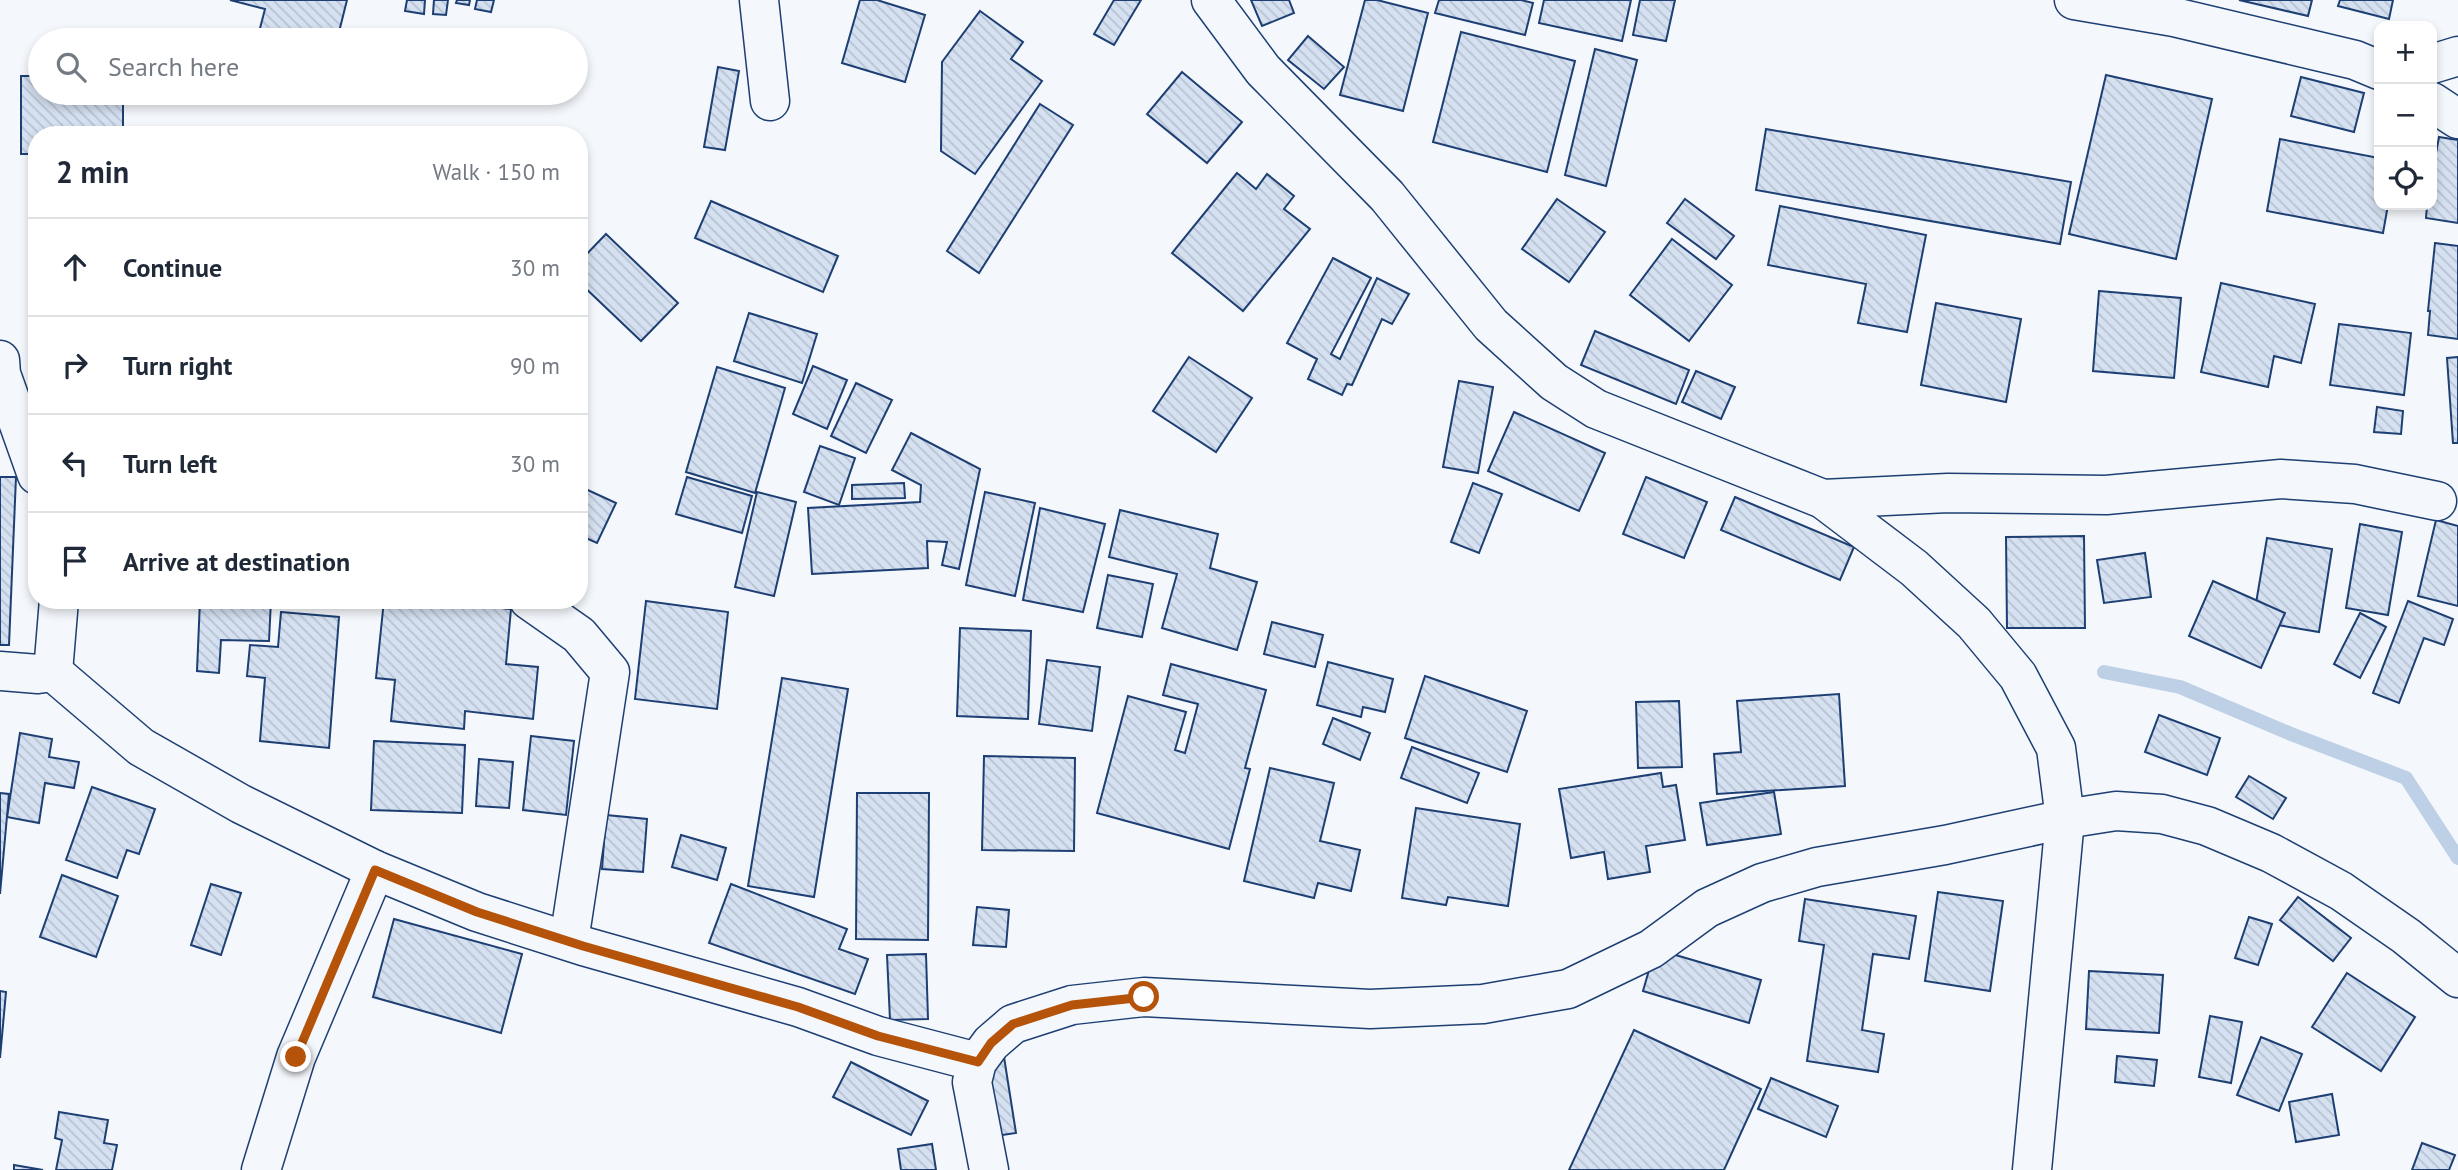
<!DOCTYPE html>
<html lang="en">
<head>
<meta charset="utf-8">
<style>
	:root { --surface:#fff; --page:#f6f6f7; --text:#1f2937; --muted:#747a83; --line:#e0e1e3 }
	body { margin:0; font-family:"PT Sans",sans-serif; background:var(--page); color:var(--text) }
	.controls { position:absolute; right:21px; top:21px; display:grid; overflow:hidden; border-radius:14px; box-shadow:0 4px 10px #0003 }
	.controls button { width:63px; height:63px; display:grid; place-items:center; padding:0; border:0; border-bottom:2px solid var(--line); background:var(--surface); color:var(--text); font:35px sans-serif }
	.stop { position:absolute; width:21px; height:21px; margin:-16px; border:5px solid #b45309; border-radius:50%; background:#fff }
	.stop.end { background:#b45309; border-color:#fff; box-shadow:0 2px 7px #0008 }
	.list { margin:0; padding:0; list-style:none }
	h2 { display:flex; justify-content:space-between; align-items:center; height:91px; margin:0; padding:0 28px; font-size:30px }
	h2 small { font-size:23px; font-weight:400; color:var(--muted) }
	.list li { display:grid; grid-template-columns:46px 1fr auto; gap:21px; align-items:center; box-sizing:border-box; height:98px; padding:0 28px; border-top:2px solid var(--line) }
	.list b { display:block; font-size:26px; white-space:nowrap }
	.list em { font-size:23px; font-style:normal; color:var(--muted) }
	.icon { flex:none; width:38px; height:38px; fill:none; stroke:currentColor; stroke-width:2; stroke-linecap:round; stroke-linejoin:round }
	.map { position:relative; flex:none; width:2458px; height:1170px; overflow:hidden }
	.search { position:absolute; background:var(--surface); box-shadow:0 4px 10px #0003; left:28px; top:28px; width:560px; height:77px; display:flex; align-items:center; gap:18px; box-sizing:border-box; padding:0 24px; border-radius:38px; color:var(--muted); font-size:26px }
	.panel { position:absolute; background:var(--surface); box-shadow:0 4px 10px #0003; left:28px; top:126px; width:560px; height:483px; border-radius:28px }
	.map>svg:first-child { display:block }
</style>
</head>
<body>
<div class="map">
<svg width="2458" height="1170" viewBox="0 0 2458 1170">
	<defs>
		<pattern id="building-back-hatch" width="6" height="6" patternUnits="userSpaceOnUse" patternTransform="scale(1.75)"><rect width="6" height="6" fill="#d5e0f0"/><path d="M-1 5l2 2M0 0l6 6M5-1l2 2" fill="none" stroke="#b6c1d1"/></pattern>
	</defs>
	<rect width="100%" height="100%" fill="#f4f7fb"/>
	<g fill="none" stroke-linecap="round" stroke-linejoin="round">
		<polyline stroke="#bed0e5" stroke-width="14" points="2104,672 2180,687 2291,734 2406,778 2458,858"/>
	</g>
	<g fill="url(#building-back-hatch)" stroke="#1d3f73" stroke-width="2">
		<polygon points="230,0 347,0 337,40 257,40 265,9"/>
		<polygon points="407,0 425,0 424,14 405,11"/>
		<polygon points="434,0 448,0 446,15 433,14"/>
		<polygon points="457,0 470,0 469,5 456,3"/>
		<polygon points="477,0 494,0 491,12 475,9"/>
		<polygon points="860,0 877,0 925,15 905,82 842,63"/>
		<polygon points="1114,0 1141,0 1114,45 1094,34"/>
		<polygon points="1251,0 1289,0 1294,13 1262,26"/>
		<polygon points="1365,0 1377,0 1428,13 1403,111 1340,95"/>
		<polygon points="1439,0 1521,0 1533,3 1525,35 1435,13"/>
		<polygon points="1544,0 1631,0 1622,41 1539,23"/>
		<polygon points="1640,0 1675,0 1666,41 1633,35"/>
		<polygon points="2239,0 2312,0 2308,16"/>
		<polygon points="2340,0 2393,0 2389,19 2338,6"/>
		<polygon points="980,11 1023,42 1011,59 1042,81 975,174 941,151 942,62"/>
		<polygon points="1461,32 1575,61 1547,172 1433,142"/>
		<polygon points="1308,36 1344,67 1324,89 1288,60"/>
		<polygon points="1595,49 1637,60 1606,186 1565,175"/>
		<polygon points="718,67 739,71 725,150 704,147"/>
		<polygon points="1182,72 1242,122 1207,163 1147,114"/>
		<polygon points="2106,75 2212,99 2176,259 2069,234"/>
		<polygon points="21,76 40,76 40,93 123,93 123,135 37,135 37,154 21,154"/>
		<polygon points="2301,77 2364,93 2354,132 2291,116"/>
		<polygon points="1040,104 1073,125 979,273 947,251"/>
		<polygon points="1766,129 2071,182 2060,244 1756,190"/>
		<polygon points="2439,137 2458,140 2458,223 2426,218 2427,205 2432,205 2432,175"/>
		<polygon points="2280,139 2379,158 2379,205 2388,205 2383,233 2267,211"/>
		<polygon points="1237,173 1256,189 1267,174 1294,196 1284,209 1310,229 1243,311 1172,253"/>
		<polygon points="1557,199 1605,232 1569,282 1522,249"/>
		<polygon points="1685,199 1734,236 1716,259 1667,223"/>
		<polygon points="711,201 838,256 823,292 695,238"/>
		<polygon points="1780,206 1926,235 1907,332 1858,323 1866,284 1768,265"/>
		<polygon points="606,234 678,303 641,341 579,282 579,262"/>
		<polygon points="1672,239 1732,285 1689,341 1630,295"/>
		<polygon points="2435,243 2458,246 2458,339 2428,335 2430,311 2428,311"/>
		<polygon points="1333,258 1371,278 1331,354 1340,359 1377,278 1409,294 1392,324 1382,319 1352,385 1347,384 1342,395 1308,379 1317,359 1287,343"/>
		<polygon points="2221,283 2315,304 2301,363 2274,356 2268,387 2201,372"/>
		<polygon points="2099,291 2181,298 2174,378 2093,371"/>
		<polygon points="1936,303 2021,319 2006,402 1921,385"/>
		<polygon points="749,313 817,334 802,383 734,361"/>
		<polygon points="2339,324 2411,333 2404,395 2330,385"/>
		<polygon points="1595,331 1689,370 1676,404 1581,365"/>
		<polygon points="1189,357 1252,398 1216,452 1153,411"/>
		<polygon points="2458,357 2458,443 2453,443 2447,358"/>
		<polygon points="813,366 847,380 827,429 793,414"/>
		<polygon points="717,367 785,388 755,493 686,472"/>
		<polygon points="1696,371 1735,387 1721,419 1682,402"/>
		<polygon points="1459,381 1493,387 1478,473 1443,467"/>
		<polygon points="856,383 892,400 866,453 831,436"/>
		<polygon points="2377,407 2403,411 2401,434 2374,432"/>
		<polygon points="1514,412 1605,453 1579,511 1488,471"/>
		<polygon points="911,433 980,469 959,569 942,565 947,542 927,541 928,568 812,574 808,508 920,502 921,485 892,470"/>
		<polygon points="820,446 855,458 839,505 804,492"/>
		<polygon points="0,477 16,477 9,645 0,645"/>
		<polygon points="687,477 752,496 742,533 676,514"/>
		<polygon points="1646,477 1707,502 1684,558 1623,534"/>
		<polygon points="904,483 905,498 852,499 852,485"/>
		<polygon points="1473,483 1502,494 1479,553 1451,542"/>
		<polygon points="579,486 616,503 597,543 579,535"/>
		<polygon points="757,492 796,502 774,596 735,587"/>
		<polygon points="985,492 1035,503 1015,596 966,585"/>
		<polygon points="1735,497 1854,547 1840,580 1721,530"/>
		<polygon points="1040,508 1105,524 1083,612 1023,600"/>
		<polygon points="1120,510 1218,534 1210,568 1257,582 1237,650 1162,628 1177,574 1109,557"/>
		<polygon points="2436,520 2458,526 2458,606 2418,596"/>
		<polygon points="2360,524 2402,532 2388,615 2346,608"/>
		<polygon points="2084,536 2085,628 2007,628 2006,537"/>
		<polygon points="2267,538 2332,549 2319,632 2253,621"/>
		<polygon points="2145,553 2151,597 2104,603 2097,560"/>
		<polygon points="1108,575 1153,584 1142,637 1097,628"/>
		<polygon points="2213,581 2285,613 2261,668 2189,636"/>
		<polygon points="200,600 271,600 269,641 221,640 219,673 197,671"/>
		<polygon points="384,600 429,600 511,609 506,664 538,667 533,719 465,711 464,729 391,721 395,680 376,678"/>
		<polygon points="646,601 728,612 717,709 635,699"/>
		<polygon points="2408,601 2453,619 2444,645 2424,638 2399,703 2373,693"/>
		<polygon points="281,612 339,617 329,748 260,741 265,678 247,676 250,645 278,647"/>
		<polygon points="2360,613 2386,627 2360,678 2334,664"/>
		<polygon points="1272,622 1323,635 1315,667 1264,654"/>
		<polygon points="960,628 1031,631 1028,719 957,716"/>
		<polygon points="1047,660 1100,667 1092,731 1039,724"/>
		<polygon points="1328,662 1393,679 1385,712 1363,707 1361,717 1317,705"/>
		<polygon points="1171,664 1266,690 1245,768 1250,769 1229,849 1097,813 1128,696 1186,712 1175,750 1185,753 1198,704 1163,695"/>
		<polygon points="1425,676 1527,711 1507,772 1405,738"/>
		<polygon points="782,678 848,689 814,897 748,886"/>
		<polygon points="1839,694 1845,786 1717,794 1714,754 1741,752 1737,701"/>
		<polygon points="1679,701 1682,767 1638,768 1636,702"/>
		<polygon points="2159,715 2220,738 2207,775 2145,752"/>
		<polygon points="1333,718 1370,733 1360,760 1323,744"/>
		<polygon points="20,733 52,739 49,757 79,762 74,788 45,783 39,823 7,817"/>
		<polygon points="531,736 574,741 566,815 523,810"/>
		<polygon points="374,741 465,745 462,813 371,810"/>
		<polygon points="1412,747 1479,773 1467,803 1401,778"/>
		<polygon points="984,756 1075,758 1074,851 982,850"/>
		<polygon points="479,759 513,762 509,808 476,806"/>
		<polygon points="1270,768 1334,783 1320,841 1360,850 1351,891 1318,883 1314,898 1244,881"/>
		<polygon points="1661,773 1663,787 1676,785 1685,840 1646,846 1650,872 1608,879 1604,852 1571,858 1559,789"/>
		<polygon points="2249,776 2286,798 2273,819 2236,797"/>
		<polygon points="92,787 155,809 139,854 127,850 117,878 66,860"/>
		<polygon points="1774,792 1781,834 1707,845 1700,803"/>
		<polygon points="0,793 9,794 0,894"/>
		<polygon points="857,793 929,793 928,940 856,939"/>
		<polygon points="1416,808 1520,824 1508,906 1448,897 1446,905 1402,898"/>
		<polygon points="606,815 647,819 643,872 602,869"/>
		<polygon points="681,835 726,848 717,880 672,867"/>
		<polygon points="62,875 118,896 96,957 40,937"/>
		<polygon points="211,884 241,893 221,955 191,945"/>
		<polygon points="731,884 847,929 839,949 868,959 855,994 709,943"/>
		<polygon points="1938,892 2003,901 1990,991 1925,981"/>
		<polygon points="2298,897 2351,938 2333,961 2280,920"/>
		<polygon points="1805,899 1916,916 1909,959 1873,954 1862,1030 1884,1034 1878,1072 1807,1061 1824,945 1799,941"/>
		<polygon points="977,907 1009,910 1006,947 973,945"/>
		<polygon points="2249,917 2272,924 2258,965 2235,958"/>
		<polygon points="394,919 522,954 501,1033 373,997"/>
		<polygon points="1655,949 1761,980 1749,1023 1643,991"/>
		<polygon points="926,954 928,1019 890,1020 887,955"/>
		<polygon points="2089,971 2163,975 2159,1033 2086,1029"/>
		<polygon points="2347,973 2415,1017 2381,1071 2312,1027"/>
		<polygon points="0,991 6,992 0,1058"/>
		<polygon points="2210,1016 2242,1022 2231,1083 2199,1077"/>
		<polygon points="1634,1030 1761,1089 1724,1170 1569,1170"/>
		<polygon points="2261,1037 2302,1054 2279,1111 2237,1095"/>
		<polygon points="2117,1056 2157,1060 2154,1086 2115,1082"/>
		<polygon points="1004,1057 1016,1133 995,1136 983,1060"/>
		<polygon points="851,1062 928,1101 911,1135 833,1097"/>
		<polygon points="1771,1078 1838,1106 1826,1137 1758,1109"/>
		<polygon points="2332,1094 2339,1135 2296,1142 2289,1102"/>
		<polygon points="59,1112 108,1120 104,1143 117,1145 112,1170 56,1170 62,1140 55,1138"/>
		<polygon points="2422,1143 2455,1155 2449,1170 2412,1170"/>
		<polygon points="932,1144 936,1170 901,1170 898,1149"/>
		<polygon points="14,1165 43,1170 14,1170"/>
	</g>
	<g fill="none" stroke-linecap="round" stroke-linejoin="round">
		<g stroke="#1d3f73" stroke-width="41">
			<g id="minor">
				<polyline points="759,0 770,101"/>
				<polyline points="1211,0 1263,70 1387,196 1491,325 1554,382 1596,409 1823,499 1914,568 1974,623 2018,676 2056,748 2065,819 2032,1170"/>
				<polyline points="2074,0 2174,17 2355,60 2379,70"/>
				<polyline points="2432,64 2458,56"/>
				<polyline points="2432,102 2458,119"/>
				<polyline points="0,360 1,374 37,475"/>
				<polyline points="1823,499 1948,493 2106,495 2281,479 2355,484 2437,501"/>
				<polyline points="529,600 579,635 610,672 569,941"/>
				<polyline points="0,671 38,674 53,672 141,747 241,804 375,870 477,912 583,946 798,1007 878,1036 977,1062"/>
				<polyline points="53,672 59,600"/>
				<polyline points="261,1170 296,1057 375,870"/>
				<polyline points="989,1170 972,1082 977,1062 991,1043 1013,1024 1072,1005 1144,997 1370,1009 1483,1004 1568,989 1651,949 1707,908 1762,883 1817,867 1945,845 2065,819 2116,811 2162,814 2207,826 2271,853 2341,891 2406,936 2458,978"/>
			</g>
		</g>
		<use href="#minor" stroke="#f4f7fb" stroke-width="38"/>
	</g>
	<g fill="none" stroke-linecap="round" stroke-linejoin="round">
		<polyline stroke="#b45309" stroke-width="9" points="296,1057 375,870 477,912 583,946 798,1007 878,1036 978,1062 991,1043 1013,1024 1072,1005 1144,997"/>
	</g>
</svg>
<div class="controls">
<button>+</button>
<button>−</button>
<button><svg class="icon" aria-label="locate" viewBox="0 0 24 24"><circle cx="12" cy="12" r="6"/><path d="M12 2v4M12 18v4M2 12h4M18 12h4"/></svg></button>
</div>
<div class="stop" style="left:1144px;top:997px"></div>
<div class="stop end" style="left:296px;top:1057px"></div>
<div class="search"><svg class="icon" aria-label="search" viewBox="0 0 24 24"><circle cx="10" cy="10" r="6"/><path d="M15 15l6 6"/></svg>Search here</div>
<section class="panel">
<h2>2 min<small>Walk · 150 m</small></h2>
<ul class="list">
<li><svg class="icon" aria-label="ahead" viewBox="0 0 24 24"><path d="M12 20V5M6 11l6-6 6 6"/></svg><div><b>Continue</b></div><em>30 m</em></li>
<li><svg class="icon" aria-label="right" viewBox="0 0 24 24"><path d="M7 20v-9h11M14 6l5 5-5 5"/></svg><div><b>Turn right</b></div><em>90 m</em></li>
<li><svg class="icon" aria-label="left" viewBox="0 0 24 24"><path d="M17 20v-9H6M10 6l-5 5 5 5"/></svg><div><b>Turn left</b></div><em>30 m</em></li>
<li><svg class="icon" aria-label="arrive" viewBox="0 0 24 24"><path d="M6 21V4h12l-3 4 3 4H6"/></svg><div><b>Arrive at destination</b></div></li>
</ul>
</section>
</div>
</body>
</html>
